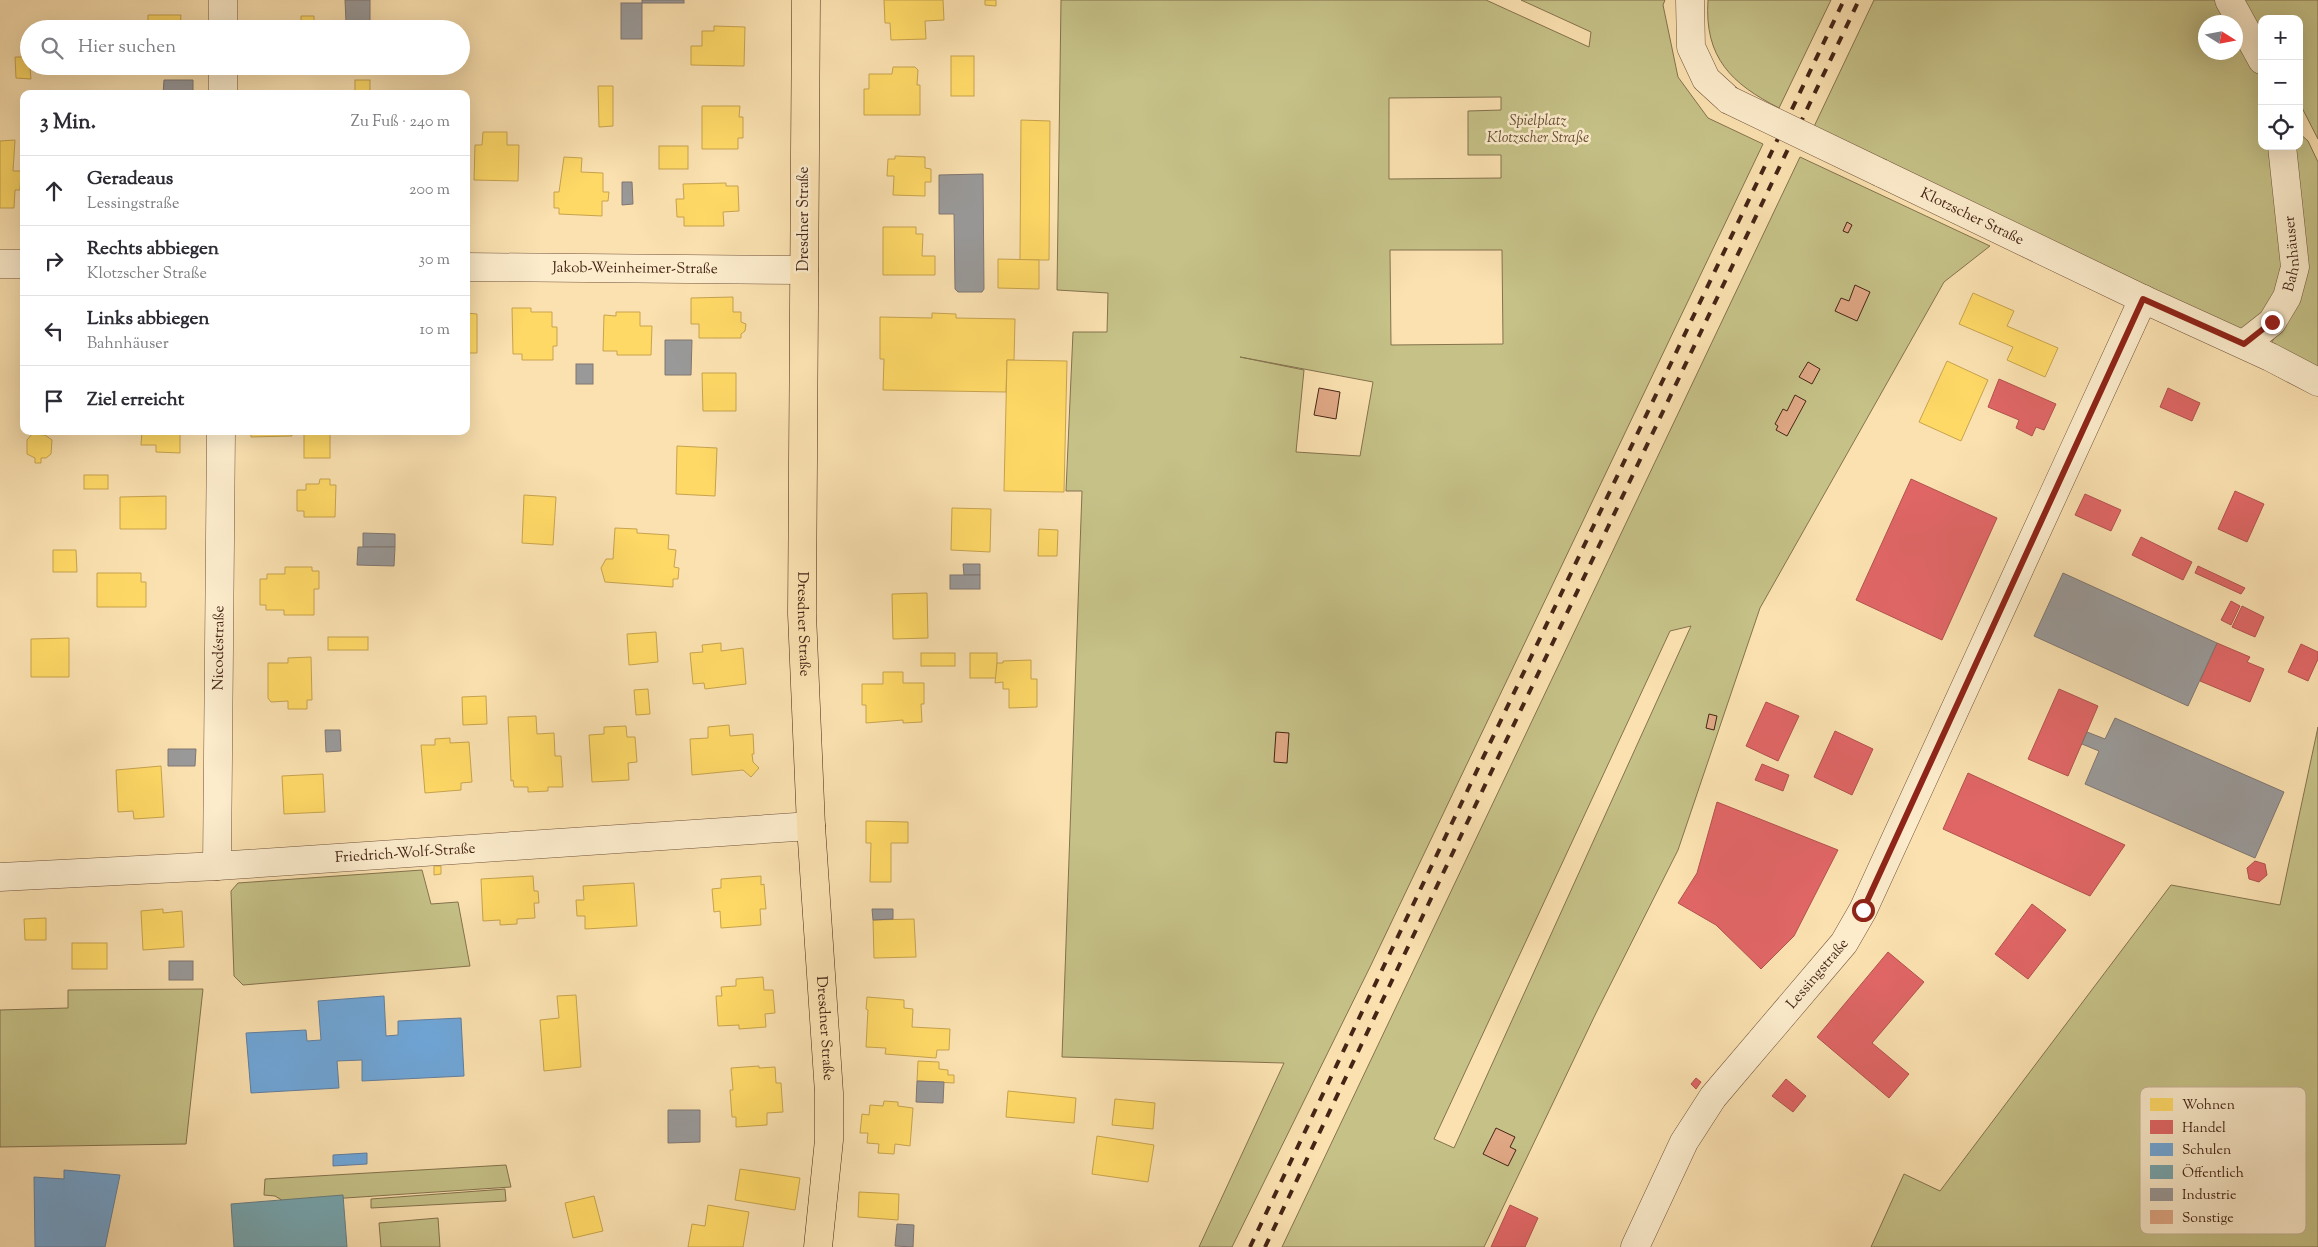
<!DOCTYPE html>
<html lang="de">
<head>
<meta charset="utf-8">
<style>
	:root { --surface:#fff; --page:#f7f7f7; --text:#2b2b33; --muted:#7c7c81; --line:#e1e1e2 }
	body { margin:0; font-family:"Sorts Mill Goudy",serif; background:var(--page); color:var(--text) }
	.controls { position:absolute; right:15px; top:15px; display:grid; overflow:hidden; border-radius:10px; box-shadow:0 5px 20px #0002 }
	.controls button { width:45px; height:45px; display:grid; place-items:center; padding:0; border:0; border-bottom:1px solid var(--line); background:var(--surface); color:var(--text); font:25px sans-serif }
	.compass { position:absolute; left:2198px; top:15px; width:45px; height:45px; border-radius:50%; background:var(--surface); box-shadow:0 5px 20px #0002; rotate:101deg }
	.stop { position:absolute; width:15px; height:15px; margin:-11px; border:4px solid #8f2418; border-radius:50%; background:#fff }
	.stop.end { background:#8f2418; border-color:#fff; box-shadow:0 1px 5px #0008 }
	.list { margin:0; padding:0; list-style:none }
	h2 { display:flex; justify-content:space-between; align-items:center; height:65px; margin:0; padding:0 20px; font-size:21px }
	h2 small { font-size:16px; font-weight:400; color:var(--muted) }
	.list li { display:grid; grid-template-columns:32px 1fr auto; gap:15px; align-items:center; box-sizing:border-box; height:70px; padding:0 20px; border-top:1px solid var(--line) }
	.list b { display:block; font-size:19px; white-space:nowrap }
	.list p { margin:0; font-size:16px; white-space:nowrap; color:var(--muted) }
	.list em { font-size:16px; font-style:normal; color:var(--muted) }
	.icon { flex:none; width:28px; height:28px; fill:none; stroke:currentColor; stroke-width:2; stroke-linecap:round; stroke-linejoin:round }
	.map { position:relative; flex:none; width:2318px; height:1247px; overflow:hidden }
	.search { position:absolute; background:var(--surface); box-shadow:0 5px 20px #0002; left:20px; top:20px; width:450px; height:55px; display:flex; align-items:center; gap:12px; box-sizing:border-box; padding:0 18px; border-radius:28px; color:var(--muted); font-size:19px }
	.panel { position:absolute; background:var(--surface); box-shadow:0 5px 20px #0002; left:20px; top:90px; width:450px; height:345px; border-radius:10px }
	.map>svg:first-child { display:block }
</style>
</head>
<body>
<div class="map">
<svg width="2318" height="1247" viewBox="0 0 2318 1247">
	<rect width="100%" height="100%" fill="#fbe1b0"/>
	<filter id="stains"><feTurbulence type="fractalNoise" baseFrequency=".004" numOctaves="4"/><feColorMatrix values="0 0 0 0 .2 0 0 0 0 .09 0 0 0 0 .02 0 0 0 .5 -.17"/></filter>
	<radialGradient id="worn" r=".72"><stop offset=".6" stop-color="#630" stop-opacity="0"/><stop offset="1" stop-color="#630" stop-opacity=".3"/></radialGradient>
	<g fill="#c5c187" stroke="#85724e" fill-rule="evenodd">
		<path d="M1061 0H1486L1589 47 1591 32 1521 0H1665L1663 5 1678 77 1708 118 1763 144 1370 967 1232 1247H1199L1284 1063 1062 1057 1082 491H1066L1073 332H1107L1108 293 1057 290ZM1501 97V110L1468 111V155H1501V178L1389 179V98ZM1502 250 1503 344 1391 345 1390 250ZM1240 357 1373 382 1360 456 1296 452 1304 370Z"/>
		<path d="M1708 0H1831L1779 108C1732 84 1704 58 1708 0Z"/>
		<path d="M1874 0H2318V139L2299 102V19H2262V146H2281L2294 267 2243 342 1810 135ZM2206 22H2236V52H2206Z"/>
		<polygon points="2299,133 2308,141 2318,162 2318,368 2270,345 2292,309 2290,146 2299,146"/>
		<path d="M1800 157 1990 246 1944 282 1760 608 1678 850 1596 1013 1484 1247H1282ZM1691 626 1454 1148 1434 1139 1670 631Z"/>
		<polygon points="2318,727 2318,1247 1871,1247 1904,1174 1940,1191 2171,885 2280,905"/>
		<polygon points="422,870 431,904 458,902 470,966 243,985 234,976 231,891 238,883"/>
		<polygon points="203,989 186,1144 0,1147 0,1010 68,1008 68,990"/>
		<polygon points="506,1165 511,1187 285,1202 275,1196 264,1195 265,1179"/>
		<polygon points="505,1189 506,1201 371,1208 371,1199"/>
		<polygon points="438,1218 440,1247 381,1247 379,1223"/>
	</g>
	<g fill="#ffd966" stroke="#c7a34e">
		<polygon points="884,0 943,0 944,20 925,21 926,39 891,40 890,23 885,23"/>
		<polygon points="985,0 996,0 996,6 985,5"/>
		<polygon points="148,15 181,15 180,29 148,29"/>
		<polygon points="301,16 314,16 314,26 330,26 329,29 271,29 271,25 301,25"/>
		<polygon points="714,26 745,27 744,66 691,65 691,46 702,46 702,31 714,31"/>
		<rect x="951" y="56" width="23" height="40"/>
		<polygon points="15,57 29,57 31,79 16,78"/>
		<polygon points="893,67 915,67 918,70 917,85 920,85 920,115 864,115 864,89 869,89 869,74 892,74"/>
		<rect x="355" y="80" width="15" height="13"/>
		<polygon points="598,86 613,86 613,126 599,127"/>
		<polygon points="702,106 740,106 739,117 743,117 743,138 738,138 738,149 702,149"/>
		<polygon points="1021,120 1050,121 1049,260 1020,260"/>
		<polygon points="483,132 507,132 507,145 519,145 518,181 474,180 475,145 482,145"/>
		<polygon points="15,140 13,171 21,171 20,190 15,190 14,208 0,208 0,141"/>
		<rect x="659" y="146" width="29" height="23"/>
		<polygon points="895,156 925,157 925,168 931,169 931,182 925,182 925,196 893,195 894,176 887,176 888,159 895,159"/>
		<polygon points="564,157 582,158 581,172 603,173 603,192 609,192 608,201 602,201 602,216 559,214 559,208 554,208 554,192 559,192"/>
		<polygon points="726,183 726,186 738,186 739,211 723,212 724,226 684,226 684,217 677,217 676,199 684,199 683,184"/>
		<polygon points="883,227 916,227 916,234 923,234 922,256 935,256 935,275 883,275"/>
		<polygon points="998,259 1039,260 1039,289 998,288"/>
		<polygon points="1973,293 2014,311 2007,326 2058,348 2045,377 2007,360 2013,347 1959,324"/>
		<polygon points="733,297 733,312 741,312 741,322 746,324 745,331 741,334 741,338 699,338 699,324 691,324 691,298"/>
		<polygon points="512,308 531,308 531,312 552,312 552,327 557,327 557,346 553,346 553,360 522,360 522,354 513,354"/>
		<polygon points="616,312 640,312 640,326 652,326 651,355 617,355 617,351 603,351 604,315 616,316"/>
		<polygon points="466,313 477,314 477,353 466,353"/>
		<polygon points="932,313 956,314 956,318 1015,319 1014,360 1007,360 1006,392 883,390 884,359 880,359 880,317 932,318"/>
		<polygon points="1007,360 1067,361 1064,492 1004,491"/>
		<polygon points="1947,361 1988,380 1961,441 1919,422"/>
		<polygon points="702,373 736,373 736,411 703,411"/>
		<polygon points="142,431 180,431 180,453 156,452 156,445 141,445"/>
		<polygon points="251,431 291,431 292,436 251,437"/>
		<rect x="304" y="432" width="26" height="26"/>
		<polygon points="32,434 45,435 52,440 51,454 46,458 41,458 41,463 35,463 35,458 27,454 27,440"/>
		<polygon points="677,446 717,448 715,496 676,494"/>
		<rect x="84" y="475" width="24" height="14"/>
		<polygon points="320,479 330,479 330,485 336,485 335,517 304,517 304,511 297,511 297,490 306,490 306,484 319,484"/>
		<polygon points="524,495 556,497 553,545 522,543"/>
		<polygon points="166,496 166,529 120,529 120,497"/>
		<polygon points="952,508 991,509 990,552 951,550"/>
		<polygon points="615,528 637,529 637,533 669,535 668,549 676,550 674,567 679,568 678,579 673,579 673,587 605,582 601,568 606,559 613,559"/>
		<polygon points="1039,529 1058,530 1057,556 1038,556"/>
		<polygon points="53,550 76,550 77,572 53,572"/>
		<polygon points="285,567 312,567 312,571 319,571 319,589 314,589 314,615 284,615 284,610 266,610 266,605 260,605 260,579 267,579 267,574 285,574"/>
		<polygon points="97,573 141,573 141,582 146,582 146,607 97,607"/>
		<polygon points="927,593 928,638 893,639 892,594"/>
		<polygon points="656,632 658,662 629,665 627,634"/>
		<rect x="328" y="637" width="40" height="13"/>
		<polygon points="69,638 69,677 31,677 31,639"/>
		<polygon points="721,643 721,651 743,648 746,684 705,689 704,683 693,684 690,653 703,652 702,645"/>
		<rect x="921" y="653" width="34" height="13"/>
		<rect x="970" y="653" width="27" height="25"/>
		<polygon points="311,657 312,700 307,700 307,709 288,709 288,701 271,702 268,698 268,663 288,663 288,658"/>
		<polygon points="1031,660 1031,679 1037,679 1037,707 1009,708 1009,689 1003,689 1003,682 995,683 997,663 1003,663 1003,661"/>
		<polygon points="883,672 903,672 903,683 924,683 924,704 921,704 922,722 903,723 903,720 866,723 866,705 862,705 862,684 883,684"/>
		<polygon points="648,689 650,714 636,715 634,690"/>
		<polygon points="486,696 487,724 463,725 462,697"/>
		<polygon points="536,716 537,734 554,733 555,756 561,756 563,787 548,787 548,791 528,792 528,787 514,787 513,780 511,781 508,717"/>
		<polygon points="729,725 730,736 753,734 754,754 752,754 753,762 759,768 751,777 743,770 692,775 690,739 708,738 708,727"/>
		<polygon points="626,726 627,737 635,737 637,762 628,763 629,780 592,782 589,735 604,734 604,727"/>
		<polygon points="450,738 450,743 469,742 472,782 461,783 461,790 425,793 421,745 435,745 435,739"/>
		<polygon points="161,766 164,817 134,819 133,811 118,812 116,770"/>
		<polygon points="323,774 325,812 284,814 282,776"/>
		<polygon points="866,821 908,822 908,843 891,843 891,882 870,882 871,843 866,843"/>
		<polygon points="434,866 441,866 441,874 434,875"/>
		<polygon points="533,876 534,891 538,891 539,903 534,903 535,918 517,919 517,924 500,925 500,920 483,921 481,879"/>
		<polygon points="761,876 761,885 764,884 766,909 760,909 761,925 721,928 720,911 714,912 712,889 721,888 721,879"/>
		<polygon points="634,883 637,926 585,929 585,916 577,916 576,900 584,900 583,886"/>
		<polygon points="163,909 163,913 182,911 184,947 143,950 141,911"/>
		<polygon points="46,918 46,940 25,940 24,919"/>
		<polygon points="914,919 916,957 874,958 873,920"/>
		<rect x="72" y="943" width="35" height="26"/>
		<polygon points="763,977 764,990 773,990 775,1013 765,1014 766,1027 739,1029 739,1025 718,1026 716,996 722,996 721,987 736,986 736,979"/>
		<polygon points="576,995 581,1067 544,1071 540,1020 559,1018 557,996"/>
		<polygon points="867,997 904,1000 904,1008 913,1009 912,1027 950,1029 949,1050 937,1050 936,1058 885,1054 886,1048 866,1047 868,1010 866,1009"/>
		<polygon points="918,1061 939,1062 939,1069 948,1070 948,1075 954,1075 954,1083 917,1081"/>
		<polygon points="759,1066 759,1068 775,1067 776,1083 781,1083 783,1112 767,1113 767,1125 736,1127 736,1117 732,1117 730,1090 733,1090 731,1068"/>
		<polygon points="1008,1091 1076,1098 1074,1123 1006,1117"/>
		<polygon points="1115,1099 1155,1103 1153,1129 1112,1125"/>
		<polygon points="884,1101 898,1102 898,1106 913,1108 910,1146 895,1144 894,1154 878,1153 879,1144 867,1143 868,1133 860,1133 862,1114 869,1115 870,1105 883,1106"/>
		<polygon points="1097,1136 1154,1145 1148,1182 1092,1174"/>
		<polygon points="740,1169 800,1178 795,1210 735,1200"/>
		<polygon points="859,1192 899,1194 898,1220 858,1217"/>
		<polygon points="594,1196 603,1231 573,1238 565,1203"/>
		<polygon points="708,1205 749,1212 743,1247 688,1247 692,1224 705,1226"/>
	</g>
	<g fill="#e06666" stroke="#b2524e">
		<polygon points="1999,379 2056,404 2044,430 2036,427 2032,436 2016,428 2019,420 1988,407"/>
		<polygon points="2168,388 2200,403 2192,421 2160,407"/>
		<polygon points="1911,479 1997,518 1942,640 1856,600"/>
		<polygon points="2235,491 2264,504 2247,542 2218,529"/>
		<polygon points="2085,494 2121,510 2111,531 2075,515"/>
		<polygon points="2141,537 2192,562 2183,580 2132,555"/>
		<polygon points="2198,566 2245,588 2241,594 2195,573"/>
		<polygon points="2231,601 2240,606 2231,625 2221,620"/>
		<polygon points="2242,606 2264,617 2255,637 2232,627"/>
		<polygon points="2217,643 2250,657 2247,662 2264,669 2250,702 2200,681"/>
		<polygon points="2301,644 2318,652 2318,659 2308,681 2288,672"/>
		<polygon points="2059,689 2098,706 2068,776 2028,759"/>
		<polygon points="1766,702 1799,716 1778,761 1746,746"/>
		<polygon points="1835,731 1873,749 1852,795 1814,777"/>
		<polygon points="1762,764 1789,775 1783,791 1755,780"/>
		<polygon points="1968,773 2125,845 2090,896 1943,829"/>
		<polygon points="1717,802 1838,850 1794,936 1761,969 1716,925 1678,903 1697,873"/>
		<polygon points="2255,861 2265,864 2267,875 2259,882 2249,879 2247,868"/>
		<polygon points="2032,904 2066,930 2028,979 1995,954"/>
		<polygon points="1888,952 1924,982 1872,1043 1909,1074 1889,1098 1817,1037"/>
		<polygon points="1696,1078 1701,1082 1696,1089 1691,1084"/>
		<polygon points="1786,1079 1806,1096 1793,1112 1772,1096"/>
		<polygon points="1510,1205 1538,1218 1525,1247 1491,1247"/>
	</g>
	<g fill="#6fa8dc" stroke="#6280a1">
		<polygon points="384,996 386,1036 398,1035 398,1021 461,1018 464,1076 362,1081 362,1060 337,1061 339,1088 251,1093 246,1033 306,1030 307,1041 321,1040 318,1001"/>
		<polygon points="367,1153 367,1164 333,1166 333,1155"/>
		<polygon points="64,1170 120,1175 105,1247 35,1247 34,1177 64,1179"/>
	</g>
	<polygon fill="#76a5af" stroke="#677e81" points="343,1195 347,1247 234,1247 231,1204"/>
	<g fill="#999" stroke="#807672">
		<polygon points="345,0 370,0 370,21 346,22"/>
		<rect x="642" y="0" width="42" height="3"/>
		<rect x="621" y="3" width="21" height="36"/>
		<polygon points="164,80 193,80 193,94 163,94"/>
		<polygon points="983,174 984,289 982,292 958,292 955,289 954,214 939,214 939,175"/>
		<polygon points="622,182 632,182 633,204 622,205"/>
		<polygon points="665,340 692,340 691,375 665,375"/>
		<rect x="576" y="364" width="17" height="20"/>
		<polygon points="363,533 395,534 395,547 363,547"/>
		<polygon points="358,547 395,547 394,566 357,565"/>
		<polygon points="963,564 980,564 980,575 964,575"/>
		<polygon points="2063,573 2217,643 2188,706 2034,636"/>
		<rect x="950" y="575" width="30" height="14"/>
		<polygon points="2115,718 2284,792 2255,858 2085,784 2099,751 2082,744 2087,732 2105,739"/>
		<polygon points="325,730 340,730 341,751 326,752"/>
		<polygon points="168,749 196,749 195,766 168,766"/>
		<polygon points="872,909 893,909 893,919 873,920"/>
		<rect x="169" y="961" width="24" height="19"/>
		<polygon points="917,1081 944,1082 943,1103 916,1102"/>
		<polygon points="668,1110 700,1110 700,1142 668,1143"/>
		<polygon points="897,1224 914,1225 913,1247 895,1246"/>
	</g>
	<g fill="#e0a885" stroke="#452416">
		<polygon points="1847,222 1852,225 1848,233 1843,231"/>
		<polygon points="1855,285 1870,292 1857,321 1835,311 1841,298 1849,301"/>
		<polygon points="1808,362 1820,369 1812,384 1799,377"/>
		<polygon points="1319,388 1340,392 1336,419 1314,415"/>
		<polygon points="1795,395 1806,401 1787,436 1776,430 1778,426 1775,424 1783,409 1787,411"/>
		<polygon points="1709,714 1717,716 1714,730 1706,728"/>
		<polygon points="1276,732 1289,733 1287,763 1274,762"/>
		<polygon points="1496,1128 1515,1137 1510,1147 1516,1150 1508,1166 1483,1154"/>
	</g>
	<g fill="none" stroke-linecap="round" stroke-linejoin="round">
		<g stroke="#72533c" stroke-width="29">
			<g id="minor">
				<polyline points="1690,0 1691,47 1706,79 1729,100"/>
				<polyline points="2229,0 2262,60"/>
				<polyline points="223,29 223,0"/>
				<polyline points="223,94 223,66"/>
				<path id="s1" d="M1881 173 2143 299 2270 357 2318 382"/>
				<polyline points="0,264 24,264"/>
				<path id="s2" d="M466 267 804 270"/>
				<path id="s3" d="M2244 344 2272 322 2287 297 2295 267 2282 146"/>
				<path id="s4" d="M217 866 221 431"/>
				<path id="s5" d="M0 877 217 866 811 826"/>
				<path id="s6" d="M1635 1247 1684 1142 1713 1097 1844 943 1863 910 2143 299"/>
			</g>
		</g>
		<g stroke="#452416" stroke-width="29">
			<g id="major">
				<path id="s7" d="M806 0 802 614 811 826 829 1093V1140L818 1247"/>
			</g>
		</g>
		<use href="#minor" stroke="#fceccc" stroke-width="28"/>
		<use href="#major" stroke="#fbe1b0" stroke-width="28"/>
		<g stroke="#452416" stroke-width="4" stroke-dasharray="9 9" stroke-linecap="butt">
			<polyline points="1250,1247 1844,0"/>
			<polyline points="1265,1247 1859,0"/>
		</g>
		<g stroke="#72533c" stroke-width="29" stroke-linecap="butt">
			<polyline id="minor-bridge" points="1729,100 1881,173"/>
		</g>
		<use href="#minor-bridge" stroke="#fceccc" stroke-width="28"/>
	</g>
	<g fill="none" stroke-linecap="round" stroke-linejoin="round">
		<polyline stroke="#8f2418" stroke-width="6" points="1863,910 2143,299 2244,344 2272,322"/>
	</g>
	<g text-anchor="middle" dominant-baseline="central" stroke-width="5" stroke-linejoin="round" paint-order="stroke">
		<g font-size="15" font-style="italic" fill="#654b32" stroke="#fceccc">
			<text x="1538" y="121">Spielplatz<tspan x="1538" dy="17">Klotzscher Straße</tspan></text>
		</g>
		<g font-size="15" fill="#452416" stroke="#fceccc">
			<text stroke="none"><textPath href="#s1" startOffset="101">Klotzscher Straße</textPath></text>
			<text transform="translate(804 219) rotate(-90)">Dresdner Straße</text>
			<text stroke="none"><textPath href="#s3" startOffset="109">Bahnhäuser</textPath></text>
			<text stroke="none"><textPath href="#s2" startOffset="169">Jakob-Weinheimer-Straße</textPath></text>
			<text stroke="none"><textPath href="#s7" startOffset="624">Dresdner Straße</textPath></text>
			<text stroke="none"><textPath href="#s4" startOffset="218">Nicodéstraße</textPath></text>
			<text stroke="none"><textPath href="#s5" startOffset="406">Friedrich-Wolf-Straße</textPath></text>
			<text stroke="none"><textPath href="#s6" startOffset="331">Lessingstraße</textPath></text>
			<text stroke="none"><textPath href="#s7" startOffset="1029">Dresdner Straße</textPath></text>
		</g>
	</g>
	<rect x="2140" y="1087" width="166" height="147" rx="8" fill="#fceccc" stroke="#c5b095" stroke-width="1"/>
	<rect x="2150" y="1098" width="23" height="13" fill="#ffd966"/>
	<rect x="2150" y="1120" width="23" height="14" fill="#e06666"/>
	<rect x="2150" y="1143" width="23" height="13" fill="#6fa8dc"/>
	<rect x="2150" y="1165" width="23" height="14" fill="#76a5af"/>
	<rect x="2150" y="1188" width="23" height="13" fill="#999"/>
	<rect x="2150" y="1210" width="23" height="14" fill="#e0a885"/>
	<g font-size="14" fill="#452416">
		<text x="2182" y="1109">Wohnen</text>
		<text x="2182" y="1132">Handel</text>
		<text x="2182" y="1154">Schulen</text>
		<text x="2182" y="1177">Öffentlich</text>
		<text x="2182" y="1199">Industrie</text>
		<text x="2182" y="1222">Sonstige</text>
	</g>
	<rect width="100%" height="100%" filter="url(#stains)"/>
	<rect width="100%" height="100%" fill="url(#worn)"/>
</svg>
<div class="controls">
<button>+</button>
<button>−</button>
<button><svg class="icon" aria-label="locate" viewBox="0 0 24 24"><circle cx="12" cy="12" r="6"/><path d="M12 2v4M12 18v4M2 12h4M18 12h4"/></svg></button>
</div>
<svg class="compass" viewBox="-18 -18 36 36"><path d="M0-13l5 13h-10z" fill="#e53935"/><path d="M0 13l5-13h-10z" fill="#7c7c81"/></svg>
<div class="stop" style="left:1863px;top:910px"></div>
<div class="stop end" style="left:2272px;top:322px"></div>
<div class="search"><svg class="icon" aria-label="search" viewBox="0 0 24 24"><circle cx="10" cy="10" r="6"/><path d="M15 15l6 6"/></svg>Hier suchen</div>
<section class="panel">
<h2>3 Min.<small>Zu Fuß · 240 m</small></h2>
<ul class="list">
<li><svg class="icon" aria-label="ahead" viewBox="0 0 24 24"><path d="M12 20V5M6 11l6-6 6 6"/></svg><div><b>Geradeaus</b><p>Lessingstraße</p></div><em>200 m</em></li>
<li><svg class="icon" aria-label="right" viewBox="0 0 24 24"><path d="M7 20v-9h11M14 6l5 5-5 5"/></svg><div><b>Rechts abbiegen</b><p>Klotzscher Straße</p></div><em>30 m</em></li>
<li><svg class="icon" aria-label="left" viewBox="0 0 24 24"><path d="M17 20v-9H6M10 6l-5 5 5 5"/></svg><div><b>Links abbiegen</b><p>Bahnhäuser</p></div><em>10 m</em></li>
<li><svg class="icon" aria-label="arrive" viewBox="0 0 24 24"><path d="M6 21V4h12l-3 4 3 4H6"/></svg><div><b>Ziel erreicht</b></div></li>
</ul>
</section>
</div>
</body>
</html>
